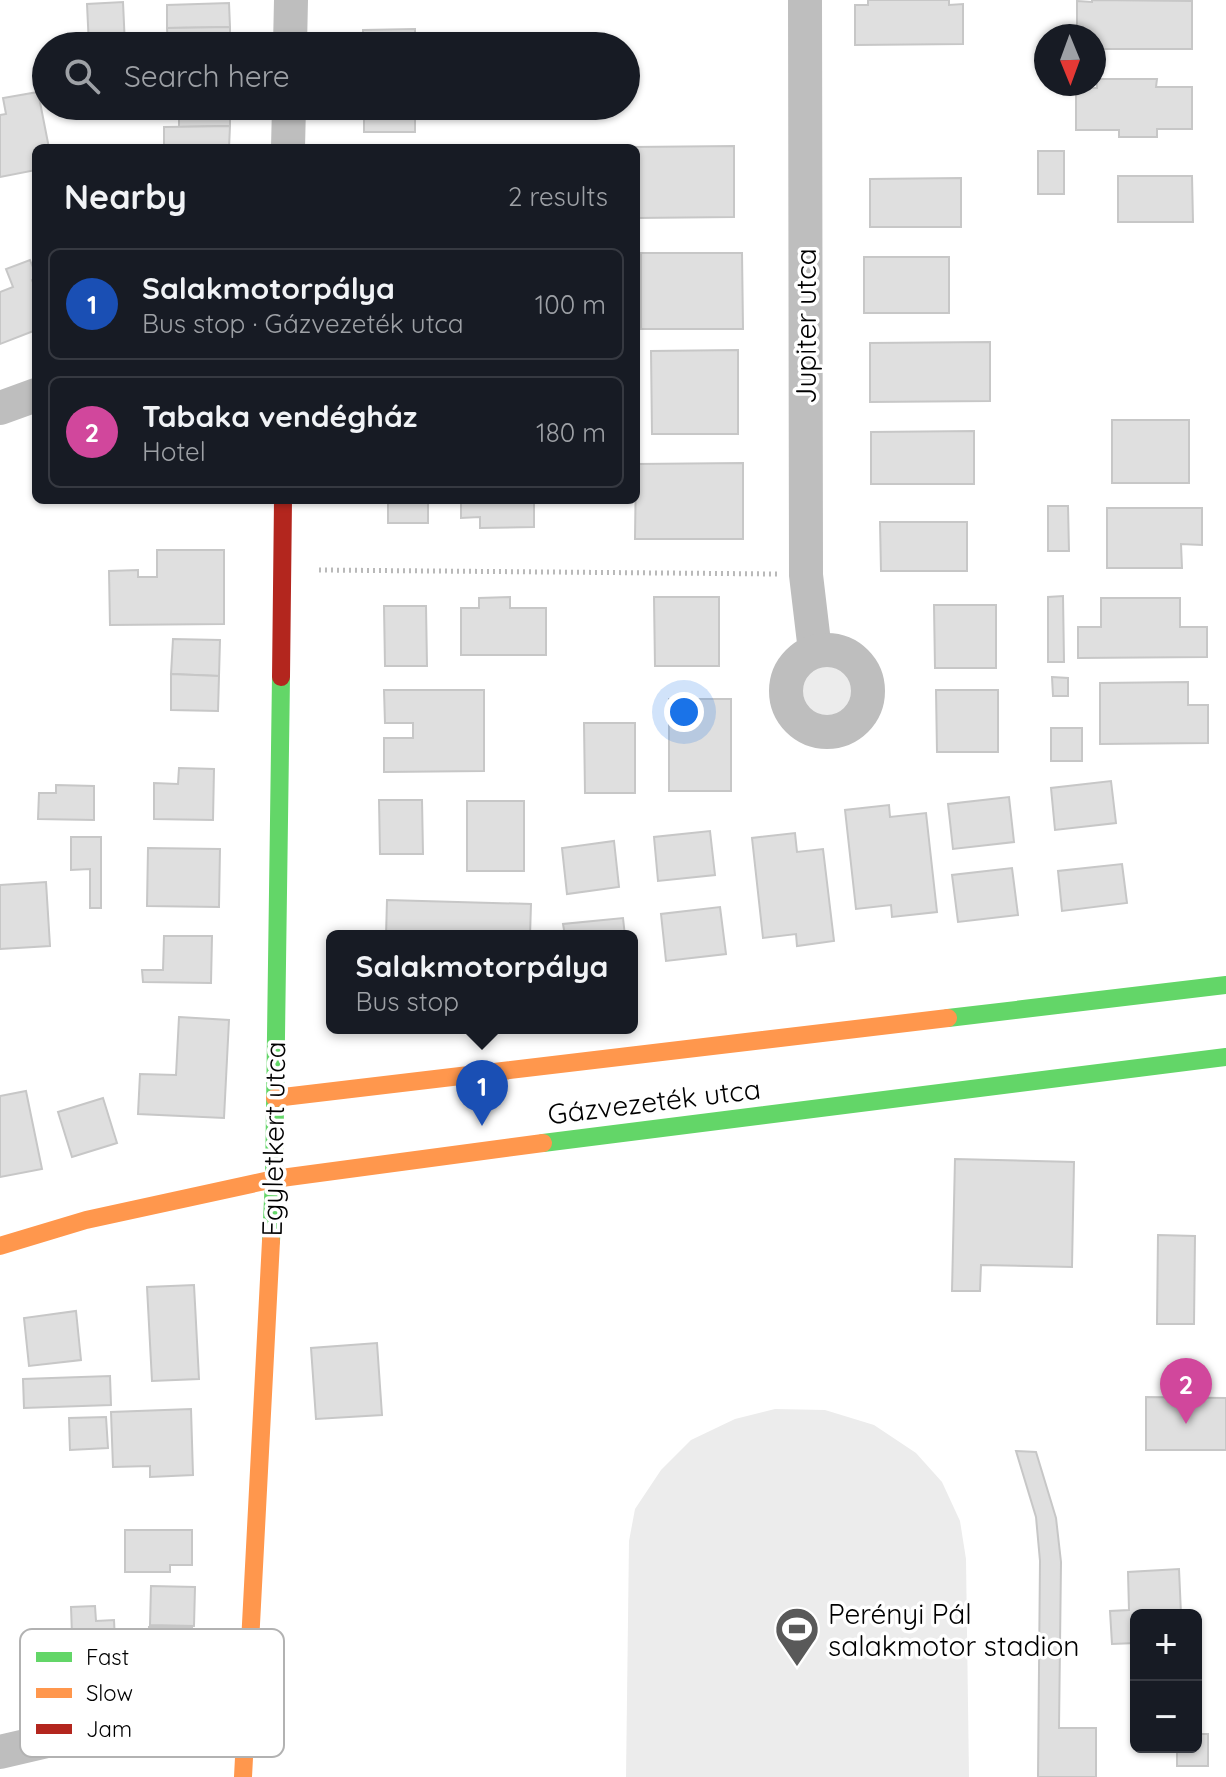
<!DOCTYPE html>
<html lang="en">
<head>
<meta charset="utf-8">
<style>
	:root { --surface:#171b24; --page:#20242c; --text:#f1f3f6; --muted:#9ea1a6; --line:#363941; --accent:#adaeaf }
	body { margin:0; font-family:Quicksand,sans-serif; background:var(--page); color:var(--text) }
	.controls { position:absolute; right:24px; bottom:24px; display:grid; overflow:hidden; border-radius:12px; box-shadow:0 2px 6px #0004 }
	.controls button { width:72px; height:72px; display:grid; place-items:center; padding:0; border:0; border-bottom:2px solid var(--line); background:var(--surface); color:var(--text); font:40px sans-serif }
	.compass { position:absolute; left:1034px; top:24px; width:72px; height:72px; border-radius:50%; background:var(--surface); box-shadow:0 2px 6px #0004; rotate:179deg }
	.you { position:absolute; left:684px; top:712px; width:28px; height:28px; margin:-20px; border:6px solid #fff; border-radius:50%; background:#1a73e8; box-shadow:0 0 0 12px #1a73e833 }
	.badge { display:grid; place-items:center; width:52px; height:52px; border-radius:50%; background:var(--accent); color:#fff; font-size:26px; font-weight:700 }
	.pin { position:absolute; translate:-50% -66px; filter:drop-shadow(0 2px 4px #0008) }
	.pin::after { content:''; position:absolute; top:42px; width:28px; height:24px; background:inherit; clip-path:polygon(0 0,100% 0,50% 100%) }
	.popup { position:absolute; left:326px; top:930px; width:312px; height:104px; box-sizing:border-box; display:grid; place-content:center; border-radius:12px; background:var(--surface); filter:drop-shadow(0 2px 6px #0005); font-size:26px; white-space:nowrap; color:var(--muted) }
	.popup b { font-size:30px; color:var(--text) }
	.popup::after { content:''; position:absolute; left:50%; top:100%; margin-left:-16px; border:16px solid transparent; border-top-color:var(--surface) }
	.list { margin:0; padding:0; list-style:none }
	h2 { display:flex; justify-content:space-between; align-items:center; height:104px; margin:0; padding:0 32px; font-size:34px }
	h2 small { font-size:26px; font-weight:400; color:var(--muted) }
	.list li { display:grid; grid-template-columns:52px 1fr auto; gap:24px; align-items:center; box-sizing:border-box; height:112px; margin:0 16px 16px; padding:0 16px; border:2px solid var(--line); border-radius:12px }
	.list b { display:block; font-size:30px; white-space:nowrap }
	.list p { margin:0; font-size:26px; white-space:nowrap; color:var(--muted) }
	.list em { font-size:26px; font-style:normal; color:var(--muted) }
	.icon { flex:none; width:44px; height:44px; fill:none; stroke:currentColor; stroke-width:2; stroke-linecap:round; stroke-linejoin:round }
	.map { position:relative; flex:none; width:1226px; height:1777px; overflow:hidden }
	.search { position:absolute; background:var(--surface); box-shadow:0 2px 6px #0004; left:32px; top:32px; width:608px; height:88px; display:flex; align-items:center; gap:20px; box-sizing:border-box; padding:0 28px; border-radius:44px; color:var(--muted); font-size:30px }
	.panel { position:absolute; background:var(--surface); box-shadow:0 2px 6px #0004; left:32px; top:144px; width:608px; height:360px; border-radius:12px }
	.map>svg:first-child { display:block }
</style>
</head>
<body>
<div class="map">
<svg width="1226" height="1777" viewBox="0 0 1226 1777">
	<rect width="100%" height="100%" fill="#fff"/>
	<g fill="#ececec">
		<circle cx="827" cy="691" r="28"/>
		<polygon points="775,1409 825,1410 874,1425 916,1453 942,1482 960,1521 966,1559 969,1777 626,1777 629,1541 635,1509 661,1470 691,1440 735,1419"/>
	</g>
	<g fill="#dfdfdf" stroke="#c7c7c7" stroke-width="2">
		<polygon points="868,0 949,0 949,5 963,4 963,44 855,45 855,5 868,5"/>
		<polygon points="1092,0 1192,1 1192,49 1094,49 1094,36 1077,36 1077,1 1092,2"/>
		<polygon points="123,2 125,46 89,46 87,4"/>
		<polygon points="229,3 230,27 167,28 167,5"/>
		<polygon points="230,27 230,46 168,46 167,28"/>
		<polygon points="415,29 415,37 514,37 514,46 363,46 363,30"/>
		<polygon points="1097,79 1157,79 1156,87 1192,87 1192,129 1157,129 1157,137 1119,137 1119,130 1076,130 1076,88 1097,88"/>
		<polygon points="38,92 49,148 36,148 36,170 0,177 0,115 6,114 3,98"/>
		<polygon points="179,106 230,106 230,126 179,127"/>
		<polygon points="364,106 514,106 514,118 415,119 415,132 364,132"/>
		<polygon points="230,126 229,148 164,148 164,127"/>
		<polygon points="734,146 734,217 636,218 636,148 632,147"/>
		<rect x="1038" y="151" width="26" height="43"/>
		<polygon points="1118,176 1192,176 1193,222 1118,222"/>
		<polygon points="961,178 961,227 870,227 870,179"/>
		<polygon points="641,253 742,253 743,329 641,329"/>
		<rect x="864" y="257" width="85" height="56"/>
		<polygon points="30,260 36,275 36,278 32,280 36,291 36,330 0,344 0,292 13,287 6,269"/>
		<polygon points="990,342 990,401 870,402 870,343"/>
		<polygon points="738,350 738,434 652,434 651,351"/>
		<rect x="1112" y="420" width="77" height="63"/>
		<polygon points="974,431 974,484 871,484 871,432"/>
		<polygon points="743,463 743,539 635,539 636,464"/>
		<rect x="388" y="500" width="40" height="23"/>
		<polygon points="461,500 534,500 534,527 480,528 480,517 461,518"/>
		<polygon points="1048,506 1068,506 1069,551 1048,551"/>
		<polygon points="1107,508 1202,508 1202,545 1181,544 1182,568 1107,568"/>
		<polygon points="880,522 967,522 967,571 881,571"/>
		<polygon points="157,550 224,550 224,624 110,625 109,571 138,570 138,577 157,577"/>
		<polygon points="1063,596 1064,662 1048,662 1048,597"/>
		<polygon points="510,597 510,608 546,608 546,655 461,655 461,608 479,608 479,598"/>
		<polygon points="654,597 719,597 719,666 655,666"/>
		<polygon points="1101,598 1180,598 1180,627 1207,627 1207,657 1078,658 1078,627 1101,627"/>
		<polygon points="934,605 996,605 996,668 935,668"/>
		<polygon points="384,606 426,606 427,666 385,666"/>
		<polygon points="173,639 220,640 219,676 171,674"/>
		<polygon points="171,674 219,676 218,711 171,710"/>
		<polygon points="1052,677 1068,678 1068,696 1053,696"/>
		<polygon points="1188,682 1188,705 1208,705 1208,743 1100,744 1100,683"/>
		<polygon points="384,690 484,690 484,771 384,772 384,738 413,738 413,723 385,723"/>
		<polygon points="936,690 998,690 998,752 937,752"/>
		<rect x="669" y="699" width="62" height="92"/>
		<polygon points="584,723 635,723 635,793 585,793"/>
		<rect x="1051" y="728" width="31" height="33"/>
		<polygon points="179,768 214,769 213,820 154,819 154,783 178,784"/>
		<polygon points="1111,781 1116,823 1055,830 1051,788"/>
		<polygon points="56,785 94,786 94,820 38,819 39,793 56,793"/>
		<polygon points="1009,797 1014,842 953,849 948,804"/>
		<polygon points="379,800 422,800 423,854 380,854"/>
		<rect x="467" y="801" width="57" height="70"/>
		<polygon points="889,805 890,817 926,813 937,912 892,917 891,905 856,909 845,810"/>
		<polygon points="710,831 715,875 658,881 654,837"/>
		<polygon points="795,833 797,852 823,849 834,941 797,946 796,934 763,938 752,838"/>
		<polygon points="71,837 101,837 101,908 90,908 90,869 71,870"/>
		<polygon points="614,841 619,887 567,894 562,848"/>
		<polygon points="148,848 220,849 219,907 147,906"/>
		<polygon points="1122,864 1127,903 1062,911 1058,871"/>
		<polygon points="1012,868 1018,915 958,922 952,875"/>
		<polygon points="46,882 50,946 0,949 0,885"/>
		<polygon points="387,900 531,904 530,936 386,936"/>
		<polygon points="720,907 726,954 666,961 661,914"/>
		<polygon points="623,918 625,936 565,936 563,924"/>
		<polygon points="164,936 212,936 211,983 143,982 142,970 163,970"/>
		<polygon points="179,1017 229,1020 224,1118 138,1114 140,1074 176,1075"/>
		<polygon points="26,1091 42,1169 0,1177 0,1096"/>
		<polygon points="103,1098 117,1143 72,1157 58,1112"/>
		<polygon points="955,1159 1074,1162 1072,1267 981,1265 980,1291 952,1291"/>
		<polygon points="1158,1235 1195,1236 1194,1324 1157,1324"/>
		<polygon points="194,1285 199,1379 152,1381 147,1287"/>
		<polygon points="76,1311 81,1360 29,1366 24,1318"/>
		<polygon points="377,1343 382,1415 316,1419 311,1348"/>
		<polygon points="110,1376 111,1405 24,1408 23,1379"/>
		<polygon points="1146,1397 1226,1398 1226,1450 1146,1450"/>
		<polygon points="191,1409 193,1475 150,1477 150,1466 113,1467 111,1412"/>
		<polygon points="106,1417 108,1448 70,1450 69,1418"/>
		<polygon points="1016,1451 1036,1452 1056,1518 1061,1562 1059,1728 1096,1728 1096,1777 1038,1777 1040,1561 1036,1517"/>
		<polygon points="125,1530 192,1530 192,1565 170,1565 170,1572 125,1572"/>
		<polygon points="1179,1569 1181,1614 1136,1615 1136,1643 1112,1644 1110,1611 1129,1610 1128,1572"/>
		<polygon points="151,1586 195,1587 194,1626 150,1625"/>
		<polygon points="95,1606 96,1621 114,1620 116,1662 73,1663 71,1607"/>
		<polygon points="149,1627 192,1627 192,1676 135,1676 136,1647 149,1648"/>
		<polygon points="1196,1734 1208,1734 1208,1766 1177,1766 1177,1747 1196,1747"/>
	</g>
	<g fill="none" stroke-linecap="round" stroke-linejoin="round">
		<polyline stroke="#b9b9b9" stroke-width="5" stroke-dasharray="2 4" stroke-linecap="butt" points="319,570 777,574"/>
		<g stroke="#bebebe" stroke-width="34">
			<polyline points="805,0 806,575 815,651"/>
			<polyline points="290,46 291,0"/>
			<polyline points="288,148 289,106"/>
			<polyline points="0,408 36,395"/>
			<circle cx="827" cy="691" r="41"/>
			<polyline points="0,1752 60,1738 123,1728 247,1724"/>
		</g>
		<g stroke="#63d668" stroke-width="18">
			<polyline points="948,1018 1226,985"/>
			<polyline points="543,1143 1226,1057"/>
			<polyline points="271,1241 274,1179 281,677"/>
		</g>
		<g stroke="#ff974d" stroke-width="18">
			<polyline points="275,1098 948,1018"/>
			<polyline points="0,1246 86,1220 274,1179 543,1143"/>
			<polyline points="243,1777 271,1241"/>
		</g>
		<polyline stroke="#b3261e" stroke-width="18" points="281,677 283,500"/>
	</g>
	<defs>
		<g id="stadium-pin" transform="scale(2.3)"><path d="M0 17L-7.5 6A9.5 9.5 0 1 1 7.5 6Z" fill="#595959" stroke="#fff"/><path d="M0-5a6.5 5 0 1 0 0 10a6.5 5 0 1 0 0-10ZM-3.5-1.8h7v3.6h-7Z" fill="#fff"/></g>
	</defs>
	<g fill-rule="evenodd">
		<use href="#stadium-pin" x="797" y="1629"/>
	</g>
	<g text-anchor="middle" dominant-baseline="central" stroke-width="7" stroke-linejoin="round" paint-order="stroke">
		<g font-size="28" fill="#000" stroke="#fff">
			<text transform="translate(805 326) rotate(-90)">Jupiter utca</text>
			<text transform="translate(654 1101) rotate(-7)">Gázvezeték utca</text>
			<text transform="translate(273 1139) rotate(-89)">Egyletkert utca</text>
		</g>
		<g font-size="28" fill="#000" stroke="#fff" text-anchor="start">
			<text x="828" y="1613">Perényi Pál<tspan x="828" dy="32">salakmotor stadion</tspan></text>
		</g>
	</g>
	<rect x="20" y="1629" width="264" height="128" rx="12" fill="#fff" stroke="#b2b2b2" stroke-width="2"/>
	<rect x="36" y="1652" width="36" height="10" fill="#63d668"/>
	<rect x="36" y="1688" width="36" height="10" fill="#ff974d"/>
	<rect x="36" y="1724" width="36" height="10" fill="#b3261e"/>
	<g font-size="22" fill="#000">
		<text x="86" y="1665">Fast</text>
		<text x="86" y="1701">Slow</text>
		<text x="86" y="1737">Jam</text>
	</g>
</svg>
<div class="controls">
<button>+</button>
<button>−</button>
</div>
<svg class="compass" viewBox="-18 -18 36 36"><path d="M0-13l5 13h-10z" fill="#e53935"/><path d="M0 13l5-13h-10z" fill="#9ea1a6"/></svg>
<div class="you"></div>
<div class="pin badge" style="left:482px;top:1126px;background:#1a4fb4">1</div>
<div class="popup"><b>Salakmotorpálya</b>Bus stop</div>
<div class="pin badge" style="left:1186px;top:1424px;background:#d1479c">2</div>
<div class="search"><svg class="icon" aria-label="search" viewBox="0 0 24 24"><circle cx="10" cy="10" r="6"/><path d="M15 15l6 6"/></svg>Search here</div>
<section class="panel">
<h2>Nearby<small>2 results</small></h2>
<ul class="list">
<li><span class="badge" style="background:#1a4fb4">1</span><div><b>Salakmotorpálya</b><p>Bus stop · Gázvezeték utca</p></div><em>100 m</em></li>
<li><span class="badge" style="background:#d1479c">2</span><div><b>Tabaka vendégház</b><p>Hotel</p></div><em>180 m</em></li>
</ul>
</section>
</div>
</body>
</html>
